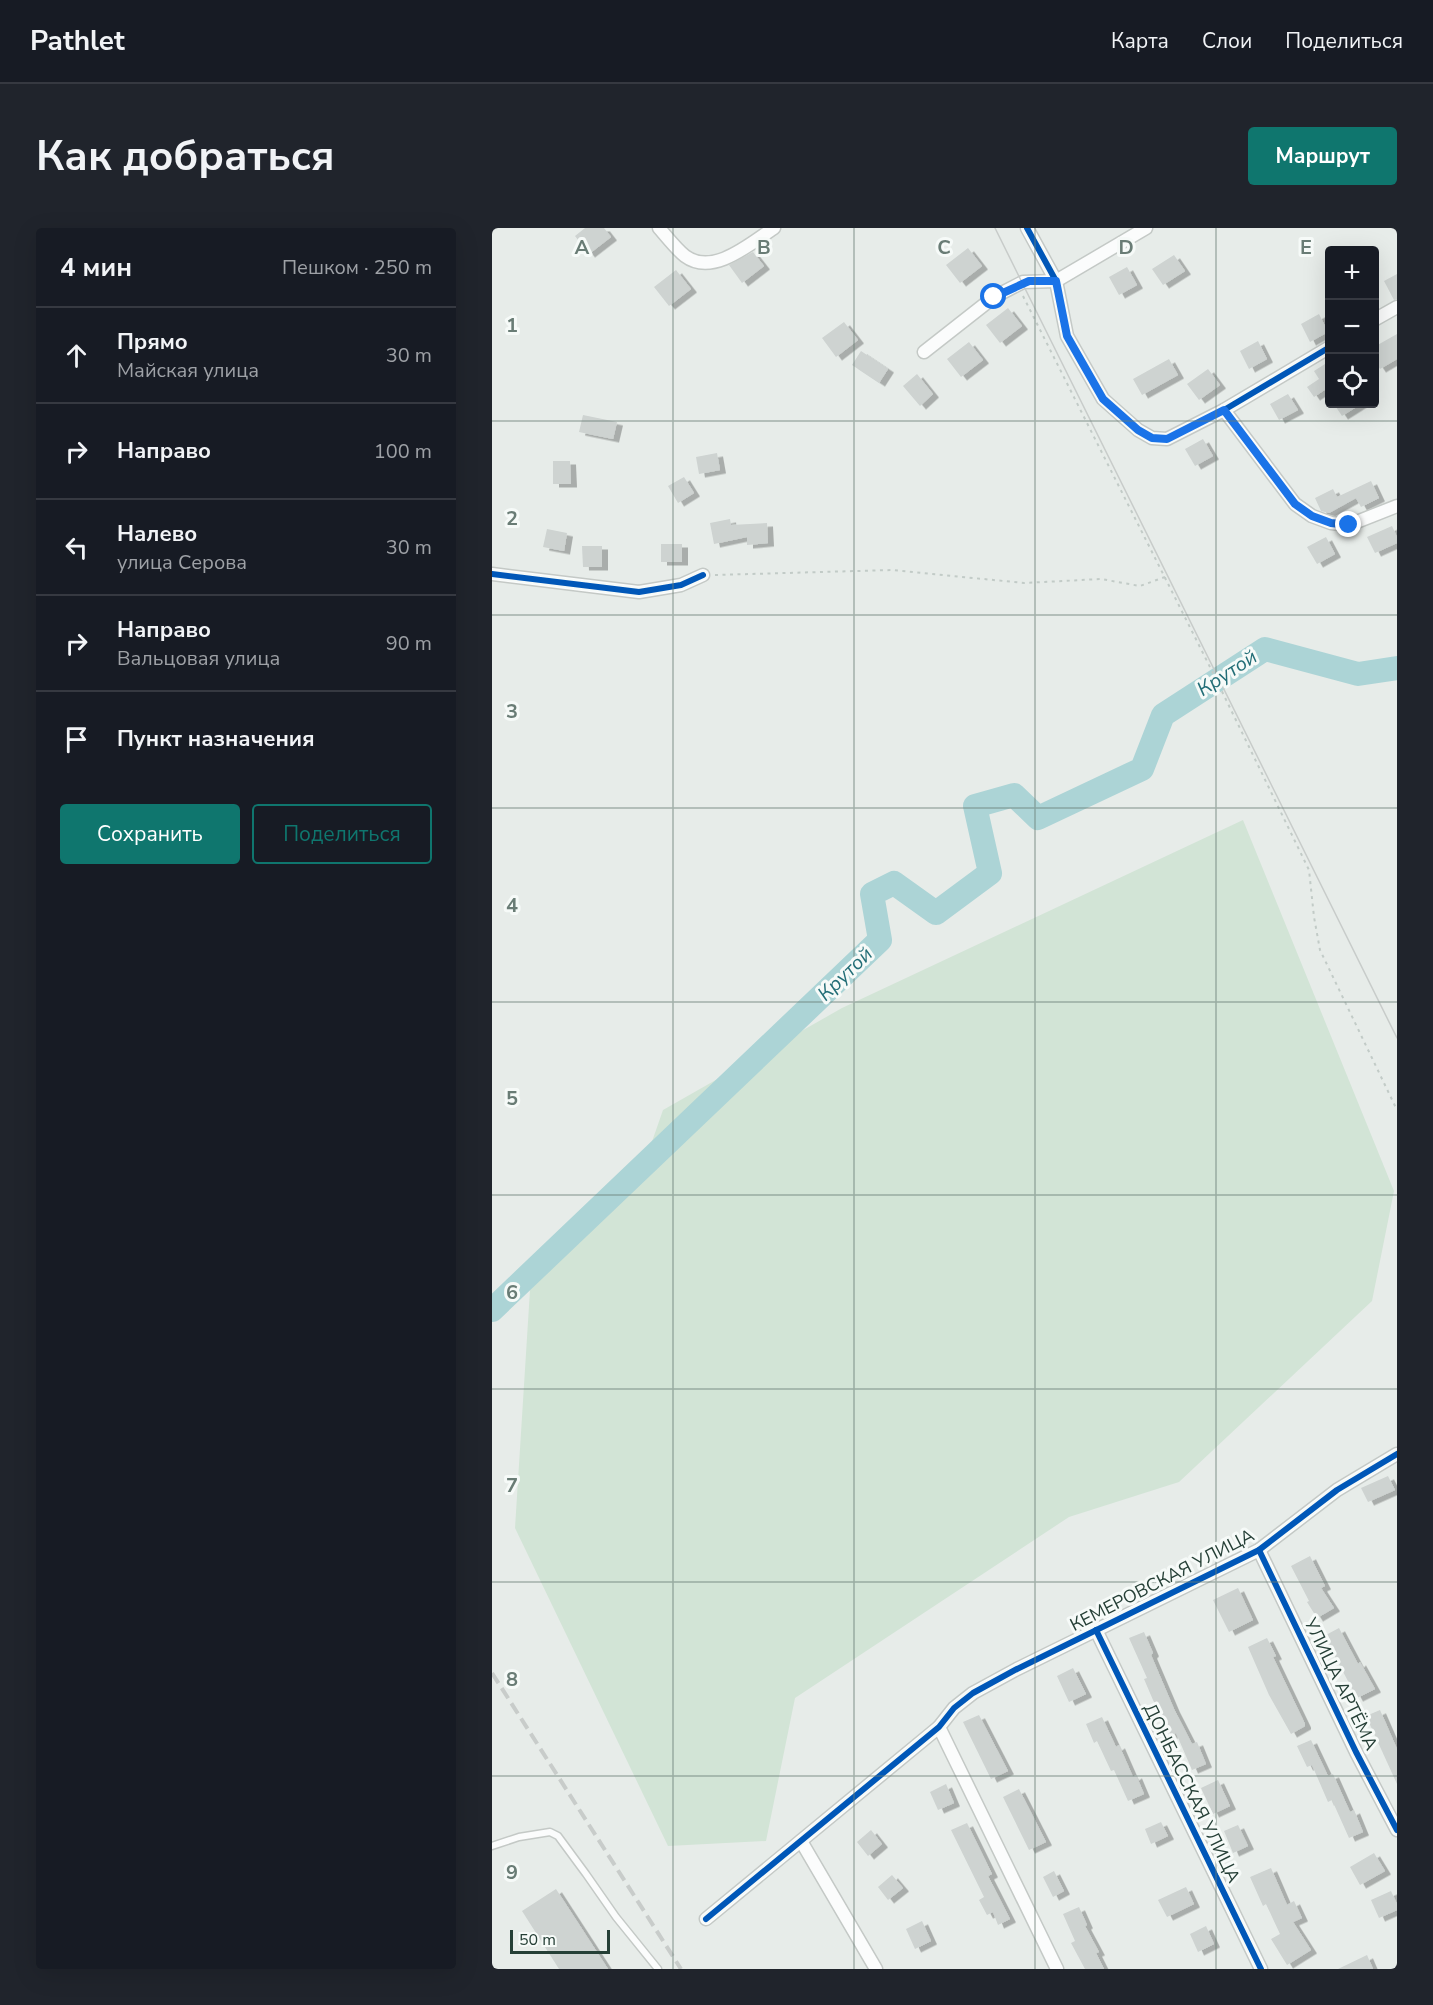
<!DOCTYPE html>
<html lang="ru">
<head>
<meta charset="utf-8">
<style>
	:root { --surface:#171b24; --page:#20242c; --text:#f1f3f6; --muted:#9ea1a6; --line:#363941; --accent:#0f766e }
	body { margin:0; font-family:"Nunito Sans",sans-serif; background:var(--page); color:var(--text) }
	.controls { position:absolute; right:18px; top:18px; display:grid; overflow:hidden; border-radius:6px; box-shadow:0 6px 24px #0002 }
	.controls button { width:54px; height:54px; display:grid; place-items:center; padding:0; border:0; border-bottom:2px solid var(--line); background:var(--surface); color:var(--text); font:30px sans-serif }
	.scale { position:absolute; left:18px; bottom:15px; width:100px; box-sizing:border-box; padding-left:6px; border:3px solid #253f36; border-top:0; font-size:16px; line-height:21px; white-space:nowrap; color:#253f36; -webkit-text-stroke:4px #f6faf8; paint-order:stroke }
	.stop { position:absolute; width:18px; height:18px; margin:-14px; border:4px solid #1a73e8; border-radius:50%; background:#fff }
	.stop.end { background:#1a73e8; border-color:#fff; box-shadow:0 2px 6px #0008 }
	.list { margin:0; padding:0; list-style:none }
	h2 { display:flex; justify-content:space-between; align-items:center; height:78px; margin:0; padding:0 24px; font-size:26px }
	h2 small { font-size:20px; font-weight:400; color:var(--muted) }
	.list li { display:grid; grid-template-columns:39px 1fr auto; gap:18px; align-items:center; box-sizing:border-box; height:96px; padding:0 24px; border-top:2px solid var(--line) }
	.list b { display:block; font-size:22px; white-space:nowrap }
	.list p { margin:0; font-size:20px; white-space:nowrap; color:var(--muted) }
	.list em { font-size:20px; font-style:normal; color:var(--muted) }
	.actions { display:flex; gap:12px; padding:18px 24px }
	.actions a { flex:1; padding:14px 0; border:2px solid var(--accent); border-radius:6px; text-align:center; font-size:21px; color:var(--accent) }
	.actions .main { background:var(--accent); color:#fff }
	.icon { flex:none; width:33px; height:33px; fill:none; stroke:currentColor; stroke-width:2; stroke-linecap:round; stroke-linejoin:round }
	.map { position:relative; flex:none; width:905px; height:1741px; overflow:hidden; border-radius:6px }
	header { display:flex; align-items:center; gap:36px; box-sizing:border-box; height:84px; padding:0 30px; background:var(--surface); border-bottom:2px solid var(--line) }
	header strong { font-size:28px }
	nav { display:flex; gap:33px; margin-inline-start:auto; font-size:21px }
	.intro { display:flex; align-items:center; justify-content:space-between; box-sizing:border-box; height:144px; padding:0 36px }
	h1 { margin:0; font-size:42px }
	.button { padding:15px 27px; border-radius:6px; background:var(--accent); color:#fff; font-size:21px; font-weight:700 }
	main { display:flex; gap:36px; padding:0 36px }
	aside { flex:1; background:var(--surface); border-radius:6px; box-shadow:0 6px 24px #0002 }
	.map>svg:first-child { display:block }
</style>
</head>
<body>
<header>
<strong>Pathlet</strong>
<nav><a>Карта</a><a>Слои</a><a>Поделиться</a></nav>
</header>
<div class="intro"><h1>Как добраться</h1><a class="button">Маршрут</a></div>
<main>
<aside>
<h2>4 мин<small>Пешком · 250 m</small></h2>
<ul class="list">
<li><svg class="icon" aria-label="ahead" viewBox="0 0 24 24"><path d="M12 20V5M6 11l6-6 6 6"/></svg><div><b>Прямо</b><p>Майская улица</p></div><em>30 m</em></li>
<li><svg class="icon" aria-label="right" viewBox="0 0 24 24"><path d="M7 20v-9h11M14 6l5 5-5 5"/></svg><div><b>Направо</b></div><em>100 m</em></li>
<li><svg class="icon" aria-label="left" viewBox="0 0 24 24"><path d="M17 20v-9H6M10 6l-5 5 5 5"/></svg><div><b>Налево</b><p>улица Серова</p></div><em>30 m</em></li>
<li><svg class="icon" aria-label="right" viewBox="0 0 24 24"><path d="M7 20v-9h11M14 6l5 5-5 5"/></svg><div><b>Направо</b><p>Вальцовая улица</p></div><em>90 m</em></li>
<li><svg class="icon" aria-label="arrive" viewBox="0 0 24 24"><path d="M6 21V4h12l-3 4 3 4H6"/></svg><div><b>Пункт назначения</b></div></li>
</ul>
<div class="actions"><a class="main">Сохранить</a><a>Поделиться</a></div>
</aside>
<div class="map">
<svg width="905" height="1741" viewBox="0 0 905 1741">
	<defs>
		<filter id="shadow"><feDropShadow dx="6" dy="3.5" stdDeviation="0" flood-color="#0004"/></filter>
	</defs>
	<rect width="100%" height="100%" fill="#e7ece9"/>
	<polygon fill="#d2e4d6" points="751,592 902,963 880,1073 687,1254 577,1289 303,1470 274,1613 176,1618 23,1300 38,1062 156,925 171,882 350,780"/>
	<g fill="none" stroke-linecap="round" stroke-linejoin="round">
		<polyline stroke="#acd4d6" stroke-width="24" points="0,1082 388,712 380,666 402,655 444,685 498,645 483,578 522,567 546,590 650,541 671,487 773,421 866,446 905,440"/>
	</g>
	<g fill="#ced3d1" filter="url(#shadow)">
		<polygon points="93,0 112,0 119,9 97,26 83,8"/>
		<polygon points="476,20 490,38 468,55 454,37"/>
		<polygon points="261,24 272,38 250,55 237,37"/>
		<polygon points="682,27 693,43 671,57 660,41"/>
		<polygon points="635,39 645,57 627,67 617,49"/>
		<polygon points="184,42 199,61 177,78 162,59"/>
		<polygon points="905,46 905,71 902,72 892,53"/>
		<polygon points="516,80 530,98 508,115 494,97"/>
		<polygon points="827,86 836,104 818,114 809,96"/>
		<polygon points="352,94 366,112 344,129 330,110"/>
		<polygon points="905,106 905,131 888,141 882,132 882,119"/>
		<polygon points="766,113 775,131 757,141 748,123"/>
		<polygon points="477,114 491,132 469,149 455,131"/>
		<polygon points="369,123 396,141 387,155 360,137"/>
		<polygon points="677,131 686,147 650,167 641,151"/>
		<polygon points="833,136 837,143 837,167 834,161 822,169 815,159 827,151 822,143"/>
		<polygon points="716,141 728,157 707,172 695,156"/>
		<polygon points="425,146 441,166 428,178 411,158"/>
		<polygon points="796,166 806,182 787,192 778,176"/>
		<polygon points="842,176 869,176 850,188"/>
		<polygon points="91,187 125,194 121,211 87,204"/>
		<polygon points="711,211 721,228 703,238 693,221"/>
		<polygon points="225,225 228,242 207,246 204,229"/>
		<polygon points="61,233 78,233 79,256 61,256"/>
		<polygon points="192,249 202,265 186,275 176,258"/>
		<polygon points="879,253 887,270 869,279 864,270 837,285 829,283 823,270 841,261 845,269"/>
		<polygon points="238,291 239,297 275,295 276,315 255,317 255,309 222,316 218,295"/>
		<polygon points="900,298 905,309 905,315 883,325 875,309"/>
		<polygon points="55,301 75,305 72,323 51,319"/>
		<polygon points="834,309 843,326 825,336 815,319"/>
		<rect x="169" y="316" width="21" height="18"/>
		<polygon points="90,318 110,318 110,339 91,339"/>
		<polygon points="896,1248 903,1262 876,1274 869,1260"/>
		<polygon points="818,1328 833,1358 829,1360 842,1380 825,1390 815,1374 817,1373 799,1338"/>
		<polygon points="746,1360 761,1392 737,1404 721,1372"/>
		<polygon points="847,1400 866,1436 868,1434 883,1461 865,1470 832,1408"/>
		<polygon points="652,1404 661,1425 659,1427 682,1481 700,1516 705,1514 714,1536 700,1542 684,1505 679,1507 661,1472 652,1451 655,1450 637,1410"/>
		<polygon points="775,1410 784,1428 781,1429 813,1496 813,1498 799,1506 777,1467 756,1419"/>
		<polygon points="581,1440 594,1466 577,1474 565,1448"/>
		<polygon points="888,1482 905,1521 905,1556 874,1488"/>
		<polygon points="487,1487 516,1543 499,1551 471,1494"/>
		<polygon points="610,1489 624,1519 627,1517 641,1549 644,1547 652,1566 636,1573 622,1542 619,1543 605,1513 602,1515 594,1496"/>
		<polygon points="819,1512 836,1548 841,1546 858,1584 862,1582 871,1604 857,1610 840,1572 836,1574 820,1537 815,1539 805,1518"/>
		<polygon points="726,1552 738,1578 721,1586 709,1560"/>
		<polygon points="454,1556 462,1575 446,1582 438,1564"/>
		<polygon points="527,1561 554,1614 537,1622 511,1569"/>
		<polygon points="669,1594 676,1608 659,1616 653,1601"/>
		<polygon points="475,1595 500,1646 496,1648 518,1691 506,1697 501,1684 495,1687 487,1672 492,1669 459,1602"/>
		<polygon points="746,1597 756,1618 741,1625 732,1603"/>
		<polygon points="379,1602 390,1616 376,1628 365,1614"/>
		<polygon points="882,1625 893,1643 868,1657 858,1639"/>
		<polygon points="779,1640 795,1677 802,1673 810,1690 801,1694 819,1722 795,1737 779,1711 788,1706 774,1676 771,1678 758,1649"/>
		<polygon points="562,1643 572,1663 561,1669 551,1649"/>
		<polygon points="400,1647 411,1660 396,1672 386,1659"/>
		<polygon points="694,1659 702,1676 675,1689 666,1672"/>
		<polygon points="64,1661 116,1741 67,1741 30,1683"/>
		<polygon points="899,1663 905,1676 905,1682 887,1690 879,1672"/>
		<polygon points="587,1679 595,1697 593,1698 607,1724 604,1725 612,1741 593,1741 579,1715 583,1713 571,1686"/>
		<polygon points="430,1693 439,1713 423,1721 414,1701"/>
		<polygon points="714,1698 722,1716 706,1724 698,1706"/>
		<polygon points="875,1727 881,1741 846,1741"/>
	</g>
	<g fill="none" stroke-linecap="round" stroke-linejoin="round">
		<g stroke="#c4c9c6" stroke-width="9">
			<polyline id="service" points="0,1618 27,1609 58,1604 66,1608 94,1646 124,1689 166,1741"/>
		</g>
		<g stroke="#c4c9c6" stroke-width="15">
			<g id="minor">
				<path d="M167 0C175 9 184 21 193 28 221 49 259 15 282 0"/>
				<polyline points="535,0 564,53 575,108 611,171 646,202 660,210 675,211 732,182 838,119"/>
				<polyline points="882,92 905,79"/>
				<polyline points="432,124 502,69 531,54 564,53 654,0"/>
				<polyline points="732,182 803,276 820,288 839,295 857,297 905,278"/>
				<polyline points="0,346 147,364 189,357 211,347"/>
				<polyline points="767,1322 864,1524 905,1602"/>
				<polyline points="604,1402 769,1741"/>
				<polyline points="447,1499 565,1741"/>
				<polyline points="309,1613 384,1741"/>
				<polyline points="214,1691 447,1499 462,1480 481,1465 525,1441 767,1322 845,1262 905,1226"/>
			</g>
		</g>
		<g stroke="#c2cbc7" stroke-width="2" stroke-dasharray="3 4.5" stroke-linecap="butt">
			<polyline points="531,68 721,445 817,642 822,689 828,722 905,882"/>
			<polyline points="223,347 400,342 532,355 609,351 648,358 673,349"/>
		</g>
		<use href="#service" stroke="#fbfcfc" stroke-width="6"/>
		<use href="#minor" stroke="#fbfcfc" stroke-width="12"/>
		<polyline stroke="#c8ccca" stroke-width="1.5" points="503,0 905,810"/>
		<polyline stroke="#c8ccca" stroke-width="4" stroke-dasharray="12 6" stroke-linecap="butt" points="0,1445 189,1741"/>
		<g stroke="#f6faf8" stroke-width="10">
			<g id="cycleway">
				<polyline points="535,0 564,53 575,108 611,171 646,202 660,210 675,211 732,182 838,119"/>
				<polyline points="0,346 147,364 189,357 211,347"/>
				<polyline points="767,1322 864,1524 905,1602"/>
				<polyline points="604,1402 769,1741"/>
				<polyline points="214,1691 447,1499 462,1480 481,1465 525,1441 767,1322 845,1262 905,1226"/>
			</g>
		</g>
		<use href="#cycleway" stroke="#0057b8" stroke-width="6"/>
	</g>
	<g fill="none" stroke-linecap="round" stroke-linejoin="round">
		<polyline stroke="#1a73e8" stroke-width="8" points="502,69 537,53 564,53 575,108 611,171 646,202 660,210 675,211 732,182 803,276 820,288 839,295 857,297"/>
	</g>
	<path fill="none" stroke="#697c75" stroke-width="1.5" stroke-opacity="0.55" d="M181 0V1741M362 0V1741M543 0V1741M724 0V1741M0 193H905M0 387H905M0 580H905M0 774H905M0 967H905M0 1161H905M0 1354H905M0 1548H905"/>
	<g text-anchor="middle" dominant-baseline="central" stroke-width="6" stroke-linejoin="round" paint-order="stroke">
		<g font-size="18" fill="#253f36" stroke="#f6faf8">
			<text transform="translate(670 1352) rotate(-27)">КЕМЕРОВСКАЯ УЛИЦА</text>
			<text transform="translate(849 1456) rotate(64)">УЛИЦА АРТЁМА</text>
			<text transform="translate(700 1565) rotate(64)">ДОНБАССКАЯ УЛИЦА</text>
		</g>
		<g font-size="20" font-style="italic" fill="#236e77" stroke="#f6faf8">
			<text transform="translate(735 445) rotate(-33)">Крутой</text>
			<text transform="translate(353 746) rotate(-44)">Крутой</text>
		</g>
	</g>
	<g font-size="20" text-anchor="middle" font-weight="bold" fill="#697c75" stroke="#f6faf8" stroke-width="6" stroke-linejoin="round" paint-order="stroke">
		<text x="90" y="26">A</text>
		<text x="272" y="26">B</text>
		<text x="452" y="26">C</text>
		<text x="634" y="26">D</text>
		<text x="814" y="26">E</text>
		<text x="20" y="104">1</text>
		<text x="20" y="297">2</text>
		<text x="20" y="490">3</text>
		<text x="20" y="684">4</text>
		<text x="20" y="877">5</text>
		<text x="20" y="1071">6</text>
		<text x="20" y="1264">7</text>
		<text x="20" y="1458">8</text>
		<text x="20" y="1651">9</text>
	</g>
</svg>
<div class="controls">
<button>+</button>
<button>−</button>
<button><svg class="icon" aria-label="locate" viewBox="0 0 24 24"><circle cx="12" cy="12" r="6"/><path d="M12 2v4M12 18v4M2 12h4M18 12h4"/></svg></button>
</div>
<div class="scale">50 m</div>
<div class="stop" style="left:502px;top:69px"></div>
<div class="stop end" style="left:857px;top:297px"></div>
</div>
</main>
</body>
</html>
